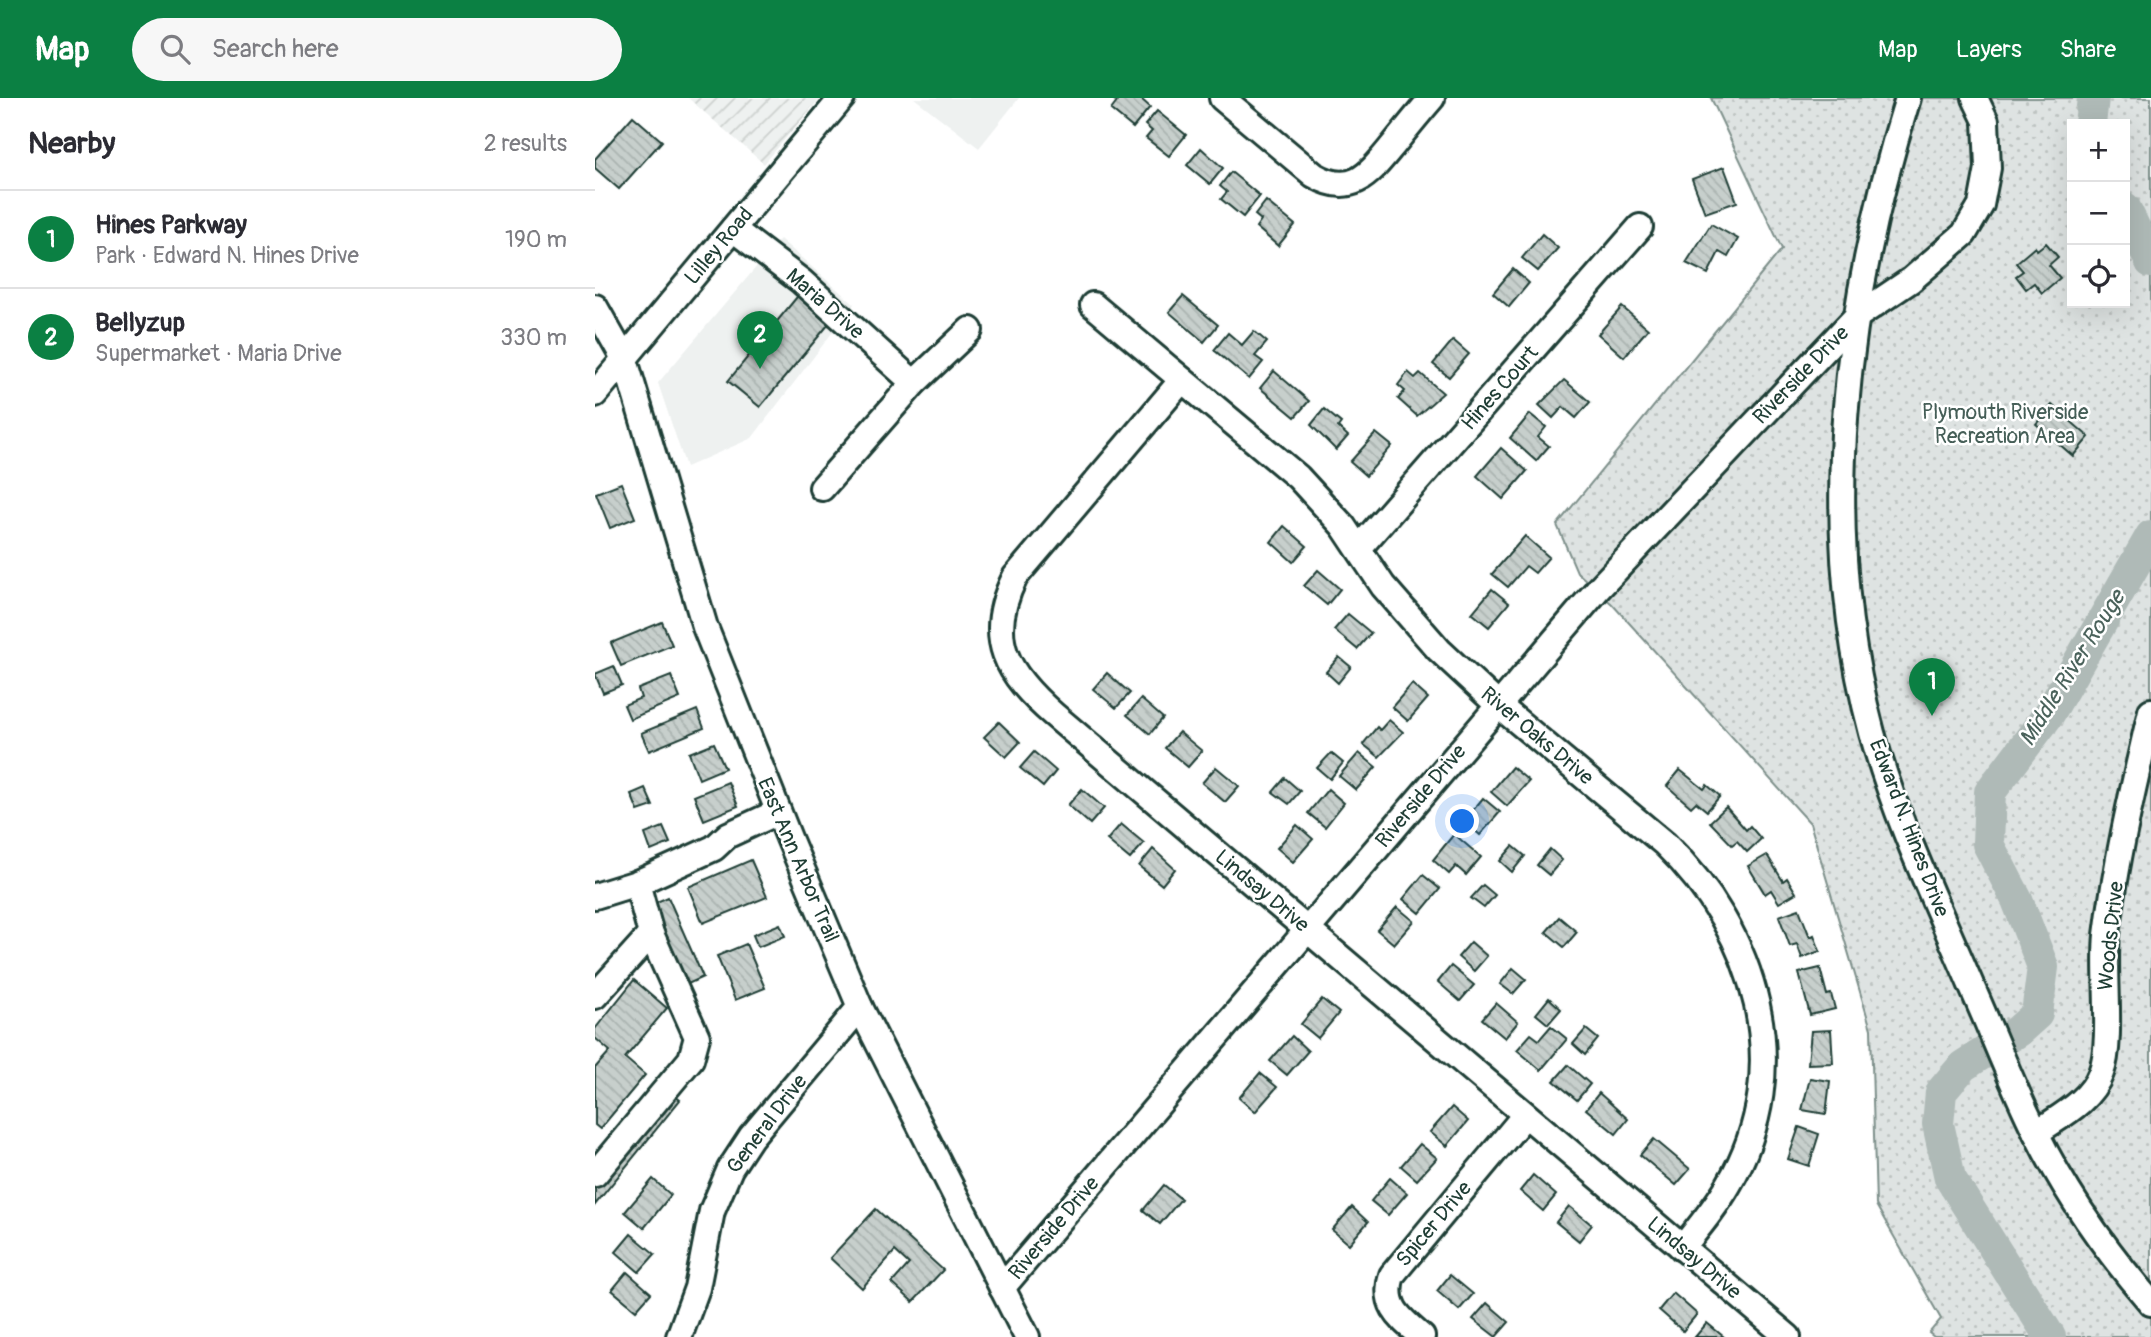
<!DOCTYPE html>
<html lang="en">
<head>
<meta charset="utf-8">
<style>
	:root { --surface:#fff; --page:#f7f7f7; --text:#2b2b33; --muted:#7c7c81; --line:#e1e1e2; --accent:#0b8043 }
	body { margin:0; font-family:Pangolin,sans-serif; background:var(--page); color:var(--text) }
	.controls { position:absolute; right:21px; top:21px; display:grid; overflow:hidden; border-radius:0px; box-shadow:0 7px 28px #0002 }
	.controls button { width:63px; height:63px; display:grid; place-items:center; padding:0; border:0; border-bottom:2px solid var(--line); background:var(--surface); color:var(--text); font:35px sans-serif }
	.you { position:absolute; left:868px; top:724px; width:24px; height:24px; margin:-18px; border:5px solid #fff; border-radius:50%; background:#1a73e8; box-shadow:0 0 0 10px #1a73e833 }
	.badge { display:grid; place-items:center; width:46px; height:46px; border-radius:50%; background:var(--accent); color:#fff; font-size:23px; font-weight:700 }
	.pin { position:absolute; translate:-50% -58px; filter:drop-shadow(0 2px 4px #0008) }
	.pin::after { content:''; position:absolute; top:37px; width:24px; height:21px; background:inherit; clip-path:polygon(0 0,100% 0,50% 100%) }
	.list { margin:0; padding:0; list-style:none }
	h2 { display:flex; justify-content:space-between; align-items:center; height:91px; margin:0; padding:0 28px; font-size:30px }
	h2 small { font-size:23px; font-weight:400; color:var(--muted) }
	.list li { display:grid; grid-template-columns:46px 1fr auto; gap:21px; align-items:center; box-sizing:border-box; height:98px; padding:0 28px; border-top:2px solid var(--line) }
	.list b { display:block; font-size:26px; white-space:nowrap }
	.list p { margin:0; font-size:23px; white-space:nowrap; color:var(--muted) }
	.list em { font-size:23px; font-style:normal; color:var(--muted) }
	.icon { flex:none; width:38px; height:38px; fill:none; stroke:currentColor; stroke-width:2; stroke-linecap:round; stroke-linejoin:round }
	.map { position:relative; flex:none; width:1556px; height:1239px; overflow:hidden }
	header { display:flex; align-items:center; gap:42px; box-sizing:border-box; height:98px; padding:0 35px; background:var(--accent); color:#fff }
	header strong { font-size:33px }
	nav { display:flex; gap:38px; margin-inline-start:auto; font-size:24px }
	.search { width:490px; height:63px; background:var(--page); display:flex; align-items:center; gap:18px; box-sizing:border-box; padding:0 24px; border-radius:38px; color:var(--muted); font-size:26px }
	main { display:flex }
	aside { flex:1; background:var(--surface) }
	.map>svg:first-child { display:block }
</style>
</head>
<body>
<header>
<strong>Map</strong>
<div class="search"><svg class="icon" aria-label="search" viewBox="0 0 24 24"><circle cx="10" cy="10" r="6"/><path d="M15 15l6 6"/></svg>Search here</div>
<nav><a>Map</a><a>Layers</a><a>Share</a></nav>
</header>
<main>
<aside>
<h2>Nearby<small>2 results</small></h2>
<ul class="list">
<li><span class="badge">1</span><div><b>Hines Parkway</b><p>Park · Edward N. Hines Drive</p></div><em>190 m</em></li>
<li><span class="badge">2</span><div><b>Bellyzup</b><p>Supermarket · Maria Drive</p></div><em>330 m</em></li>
</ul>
</aside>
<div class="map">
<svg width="1556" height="1239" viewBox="0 0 1556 1239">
	<defs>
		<pattern id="industrial-furrows" width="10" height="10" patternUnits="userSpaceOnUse" patternTransform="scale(1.75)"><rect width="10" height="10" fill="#eef1f0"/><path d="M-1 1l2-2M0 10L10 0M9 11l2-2" fill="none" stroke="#ccd0ce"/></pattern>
		<pattern id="park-dots" width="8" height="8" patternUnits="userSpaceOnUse" patternTransform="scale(1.75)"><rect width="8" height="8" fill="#dee3e2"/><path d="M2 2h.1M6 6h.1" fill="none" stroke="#bec4c2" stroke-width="1.8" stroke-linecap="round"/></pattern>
		<pattern id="building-back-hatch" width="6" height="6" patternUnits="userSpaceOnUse" patternTransform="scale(1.75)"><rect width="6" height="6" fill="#c7cfcc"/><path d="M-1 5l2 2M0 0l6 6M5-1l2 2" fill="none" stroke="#aab3b0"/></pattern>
	</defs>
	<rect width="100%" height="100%" fill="#fff"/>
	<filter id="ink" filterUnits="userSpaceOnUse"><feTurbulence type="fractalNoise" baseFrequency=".0143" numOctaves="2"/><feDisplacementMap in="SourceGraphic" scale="14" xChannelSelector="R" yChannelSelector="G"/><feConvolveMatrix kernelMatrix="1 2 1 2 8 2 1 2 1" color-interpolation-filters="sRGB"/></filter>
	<g filter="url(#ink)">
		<g fill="#eef1f0">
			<polygon points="319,0 424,0 384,50"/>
			<polygon points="185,141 259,206 157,340 91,369 63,285"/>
		</g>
		<polygon fill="url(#industrial-furrows)" points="93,0 225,0 169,66"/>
		<path fill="url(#park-dots)" stroke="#7e908b" stroke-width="2" fill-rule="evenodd" d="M1116 0H1556V1239H1339L1334 1235 1346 1221 1281 1107 1276 931 1215 725 1017 506 982 474 962 427 1187 151ZM1477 26H1530V205H1477Z"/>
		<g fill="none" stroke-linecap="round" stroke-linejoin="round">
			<g stroke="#afbab7" stroke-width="32">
				<polyline points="1495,26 1498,0"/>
				<polyline points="1530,110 1556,164"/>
				<polyline points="1455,1239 1355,1080 1343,1026 1346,994 1368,968 1423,933 1442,916 1448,869 1422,802 1393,746 1395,694 1454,616 1556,438"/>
			</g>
		</g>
		<g fill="url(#building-back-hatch)" stroke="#1f3d34" stroke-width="2">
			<polygon points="517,0 545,0 555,9 538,30 516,12 522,4"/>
			<polygon points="562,13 591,37 574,58 551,40 557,33 550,27"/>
			<polygon points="38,18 67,43 24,91 0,70 0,61"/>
			<polygon points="606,50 628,70 615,86 592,67"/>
			<polygon points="1129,69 1142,104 1110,115 1097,81"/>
			<polygon points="636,74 665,98 648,119 626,101 632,94 625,88"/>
			<polygon points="671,103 700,127 683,148 661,129 666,122 660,117"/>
			<polygon points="1116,126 1143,141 1133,159 1124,154 1113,176 1091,165"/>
			<polygon points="947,136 963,150 943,173 927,160"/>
			<polygon points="1451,145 1463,159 1454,167 1465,180 1447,195 1439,185 1431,191 1421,178 1428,173 1421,165 1440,149 1442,152"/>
			<polygon points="918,171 934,185 914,209 898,195"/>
			<polygon points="206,194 238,221 165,309 133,283"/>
			<polygon points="588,198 623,227 609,244 574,214"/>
			<polygon points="1027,209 1053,231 1029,259 1003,236"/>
			<polygon points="659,233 672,244 660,258 668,264 654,281 619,252 633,235 647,247"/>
			<polygon points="858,242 874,256 854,279 838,266"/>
			<polygon points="679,273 714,303 700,319 665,290"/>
			<polygon points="813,274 820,280 825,275 848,295 822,318 803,301 810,293 803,287"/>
			<polygon points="969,282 995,304 981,320 968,309 958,320 944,307"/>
			<polygon points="1457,307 1494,339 1478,358 1441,326"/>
			<polygon points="729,311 746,325 743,329 753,338 741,352 716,327"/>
			<polygon points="935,316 951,329 943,339 954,348 941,363 915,340"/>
			<polygon points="781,335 797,348 771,378 755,364"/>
			<polygon points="906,350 932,373 908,401 882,378"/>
			<polygon points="26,385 40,420 15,430 1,395"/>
			<polygon points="689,428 712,448 698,464 676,444"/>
			<polygon points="930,438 954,459 940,475 931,468 913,489 897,476"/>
			<polygon points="723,472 745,491 732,507 709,488"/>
			<polygon points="897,491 914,505 894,529 877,515"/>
			<polygon points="753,516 776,535 762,551 739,532"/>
			<polygon points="67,524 77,547 26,568 16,545"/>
			<polygon points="744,559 756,569 743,585 731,574"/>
			<polygon points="19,568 27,587 8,595 0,576"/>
			<polygon points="512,575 535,595 521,610 498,591"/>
			<polygon points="76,578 85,600 35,621 29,607 46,600 43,591"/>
			<polygon points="817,586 833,600 813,623 797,609"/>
			<polygon points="546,601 568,620 555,636 532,617"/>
			<polygon points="102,612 109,630 54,653 46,635"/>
			<polygon points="794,622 808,634 784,659 768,646 782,629 785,632"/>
			<polygon points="404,624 425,644 411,659 389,639"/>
			<polygon points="584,634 607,653 593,669 570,650"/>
			<polygon points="119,645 130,670 104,681 94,655"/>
			<polygon points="439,654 461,673 448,689 425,670"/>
			<polygon points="736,655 748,665 735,681 722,670"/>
			<polygon points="764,655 781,669 761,692 744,678"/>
			<polygon points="621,669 644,688 630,704 607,685"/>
			<polygon points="917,669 934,683 912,708 896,694"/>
			<polygon points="1085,672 1109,691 1112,687 1125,698 1112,713 1101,704 1096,709 1072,688"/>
			<polygon points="690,680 705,693 694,706 678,694"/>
			<polygon points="133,684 143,708 109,722 99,698"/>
			<polygon points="50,690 58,708 43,713 36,696"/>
			<polygon points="487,691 509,710 495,726 473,707"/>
			<polygon points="733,691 749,705 730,729 713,715"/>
			<polygon points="888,700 905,714 885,737 869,723"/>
			<polygon points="1131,709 1151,732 1155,728 1166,741 1152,754 1142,743 1137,747 1115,724"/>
			<polygon points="526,726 549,745 535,761 512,742"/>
			<polygon points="702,727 718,741 698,764 682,750"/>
			<polygon points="68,729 75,745 56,753 50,736"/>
			<polygon points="859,736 886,759 871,777 861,768 854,776 838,762"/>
			<polygon points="918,748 930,758 917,774 905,763"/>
			<polygon points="558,751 580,771 567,787 544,768"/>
			<polygon points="955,751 967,762 954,777 942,767"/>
			<polygon points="1172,757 1188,783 1192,780 1201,795 1184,805 1176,792 1170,796 1153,768"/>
			<polygon points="156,762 172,799 108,825 93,789"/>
			<polygon points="828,777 845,791 825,815 808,801"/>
			<polygon points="888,787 900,797 889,810 876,800"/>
			<polygon points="73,799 108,879 93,886 57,806"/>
			<polygon points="802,809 819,823 799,846 782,832"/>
			<polygon points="1204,811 1215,839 1219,837 1225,853 1207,860 1202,846 1195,848 1184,818"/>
			<polygon points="964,819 982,834 969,849 951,834"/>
			<polygon points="185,826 190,838 163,849 158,837"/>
			<polygon points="876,844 892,858 879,873 863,859"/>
			<polygon points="151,846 170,890 140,902 122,858"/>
			<polygon points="856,868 879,887 865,903 843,884"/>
			<polygon points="918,870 931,881 918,896 905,886"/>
			<polygon points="1225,870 1232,897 1236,896 1240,911 1215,917 1204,875"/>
			<polygon points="39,882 72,910 30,960 50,977 5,1031 0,1027 0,970 15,953 0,940 0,931"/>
			<polygon points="954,900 966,911 953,926 941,916"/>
			<polygon points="727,901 744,915 723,940 706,926"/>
			<polygon points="901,905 923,924 910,940 887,921"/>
			<polygon points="956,928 972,941 946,972 922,952 936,936 944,942"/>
			<polygon points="991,931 1003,941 990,957 978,946"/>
			<polygon points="1236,932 1238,965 1213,966 1216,933"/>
			<polygon points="697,938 713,953 692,977 675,963"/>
			<polygon points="973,967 995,986 982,1002 959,983"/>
			<polygon points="665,975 682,989 660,1014 644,1000"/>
			<polygon points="1215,980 1235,983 1231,1016 1207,1012"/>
			<polygon points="71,991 85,1002 0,1107 0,1076"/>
			<polygon points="1004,995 1033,1021 1021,1036 991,1011"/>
			<polygon points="857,1009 873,1023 852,1048 835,1034"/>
			<polygon points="1204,1029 1224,1036 1214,1068 1193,1061"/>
			<polygon points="1059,1041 1095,1071 1081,1087 1045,1057"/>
			<polygon points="825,1046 842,1060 822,1082 806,1068"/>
			<polygon points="938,1077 961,1097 948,1113 925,1093"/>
			<polygon points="795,1080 812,1095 793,1117 776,1103"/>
			<polygon points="58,1081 76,1097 49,1130 30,1114"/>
			<polygon points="569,1087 586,1101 565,1126 548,1112"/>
			<polygon points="974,1108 997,1127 984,1143 961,1124"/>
			<polygon points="757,1109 773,1124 754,1146 737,1132"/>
			<polygon points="281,1111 348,1172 318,1204 297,1185 314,1166 300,1153 267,1190 235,1160"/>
			<polygon points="36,1136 60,1156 44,1174 21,1154"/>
			<polygon points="32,1174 56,1195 41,1212 17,1192"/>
			<polygon points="855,1177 878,1196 864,1212 842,1193"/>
			<polygon points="1078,1195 1102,1216 1088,1233 1064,1212"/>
			<polygon points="892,1205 914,1224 901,1239 878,1221"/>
			<polygon points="1112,1225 1129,1239 1100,1239"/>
		</g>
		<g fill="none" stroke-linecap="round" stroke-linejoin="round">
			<g stroke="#1f3d34" stroke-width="30">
				<g id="minor">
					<path d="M627 0 719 77C758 100 775 75 799 46 811 31 824 15 837 0"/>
					<path d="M1313 0C1250 203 1221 427 1277 635 1301 722 1341 805 1376 887 1398 936 1417 987 1441 1035 1471 1096 1511 1153 1556 1205"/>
					<polyline points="138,131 206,183 319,285"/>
					<path d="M498 207 703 379 748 428 788 488 844 552 903 607 1070 746C1161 834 1202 970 1134 1086 1121 1109 1104 1129 1087 1150"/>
					<polyline points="0,209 30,262 110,529 194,740 265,909 432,1239"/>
					<path d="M587 282 420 479C389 541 412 576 459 617L1193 1239"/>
					<polyline points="0,296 247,0"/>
					<polyline points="227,390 319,285 375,232"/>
					<polyline points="764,450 1045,129"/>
					<polyline points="0,798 42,785 119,750 133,737 183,714"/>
					<polyline points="0,898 56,836"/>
					<path d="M1441 1035C1465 1018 1495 1004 1506 975 1518 945 1508 874 1512 837 1521 762 1539 686 1556 613"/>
					<polyline points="0,1076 96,961 102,939 56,836 42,785"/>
					<polyline points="407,1190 1003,491 1261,219 1316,182 1369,136 1386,107 1393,70 1391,23 1380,0"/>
					<polyline points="84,1239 102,1190 117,1113 135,1071 156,1039 265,909"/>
					<path d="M827 1239C806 1221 787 1208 797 1177L930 1017"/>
				</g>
			</g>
			<use href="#minor" stroke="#fff" stroke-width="24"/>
		</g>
	</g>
	<g text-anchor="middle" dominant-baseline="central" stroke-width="5" stroke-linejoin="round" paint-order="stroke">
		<g font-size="21" fill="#1f3d34" stroke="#fff">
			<text transform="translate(124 148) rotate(-50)">Lilley Road</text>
			<text transform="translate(230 206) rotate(41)">Maria Drive</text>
			<text transform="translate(1206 277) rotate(-46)">Riverside Drive</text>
			<text transform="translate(905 290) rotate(-49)">Hines Court</text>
			<text transform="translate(942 638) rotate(40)">River Oaks Drive</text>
			<text transform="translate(826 698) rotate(-50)">Riverside Drive</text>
			<text transform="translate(1314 730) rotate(69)">Edward N. Hines Drive</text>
			<text transform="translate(203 762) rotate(67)">East Ann Arbor Trail</text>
			<text transform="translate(667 793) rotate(40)">Lindsay Drive</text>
			<text transform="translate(1516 838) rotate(-84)">Woods Drive</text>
			<text transform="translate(172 1026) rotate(-53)">General Drive</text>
			<text transform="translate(839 1126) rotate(-50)">Spicer Drive</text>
			<text transform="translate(459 1130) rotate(-50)">Riverside Drive</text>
			<text transform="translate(1099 1160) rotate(40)">Lindsay Drive</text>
		</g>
		<g font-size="21" fill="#455e57" stroke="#fff">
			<text x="1410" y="314">Plymouth Riverside<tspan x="1410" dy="24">Recreation Area</tspan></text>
		</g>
		<g font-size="23" font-style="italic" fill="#4a625b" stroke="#fff">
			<text transform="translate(1477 570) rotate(-58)">Middle River Rouge</text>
		</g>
	</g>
</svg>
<div class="controls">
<button>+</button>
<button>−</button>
<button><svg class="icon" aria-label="locate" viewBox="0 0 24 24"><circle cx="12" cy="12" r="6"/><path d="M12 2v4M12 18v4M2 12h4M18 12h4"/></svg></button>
</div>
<div class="you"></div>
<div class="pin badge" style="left:1337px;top:618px">1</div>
<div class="pin badge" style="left:165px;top:271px">2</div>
</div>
</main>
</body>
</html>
